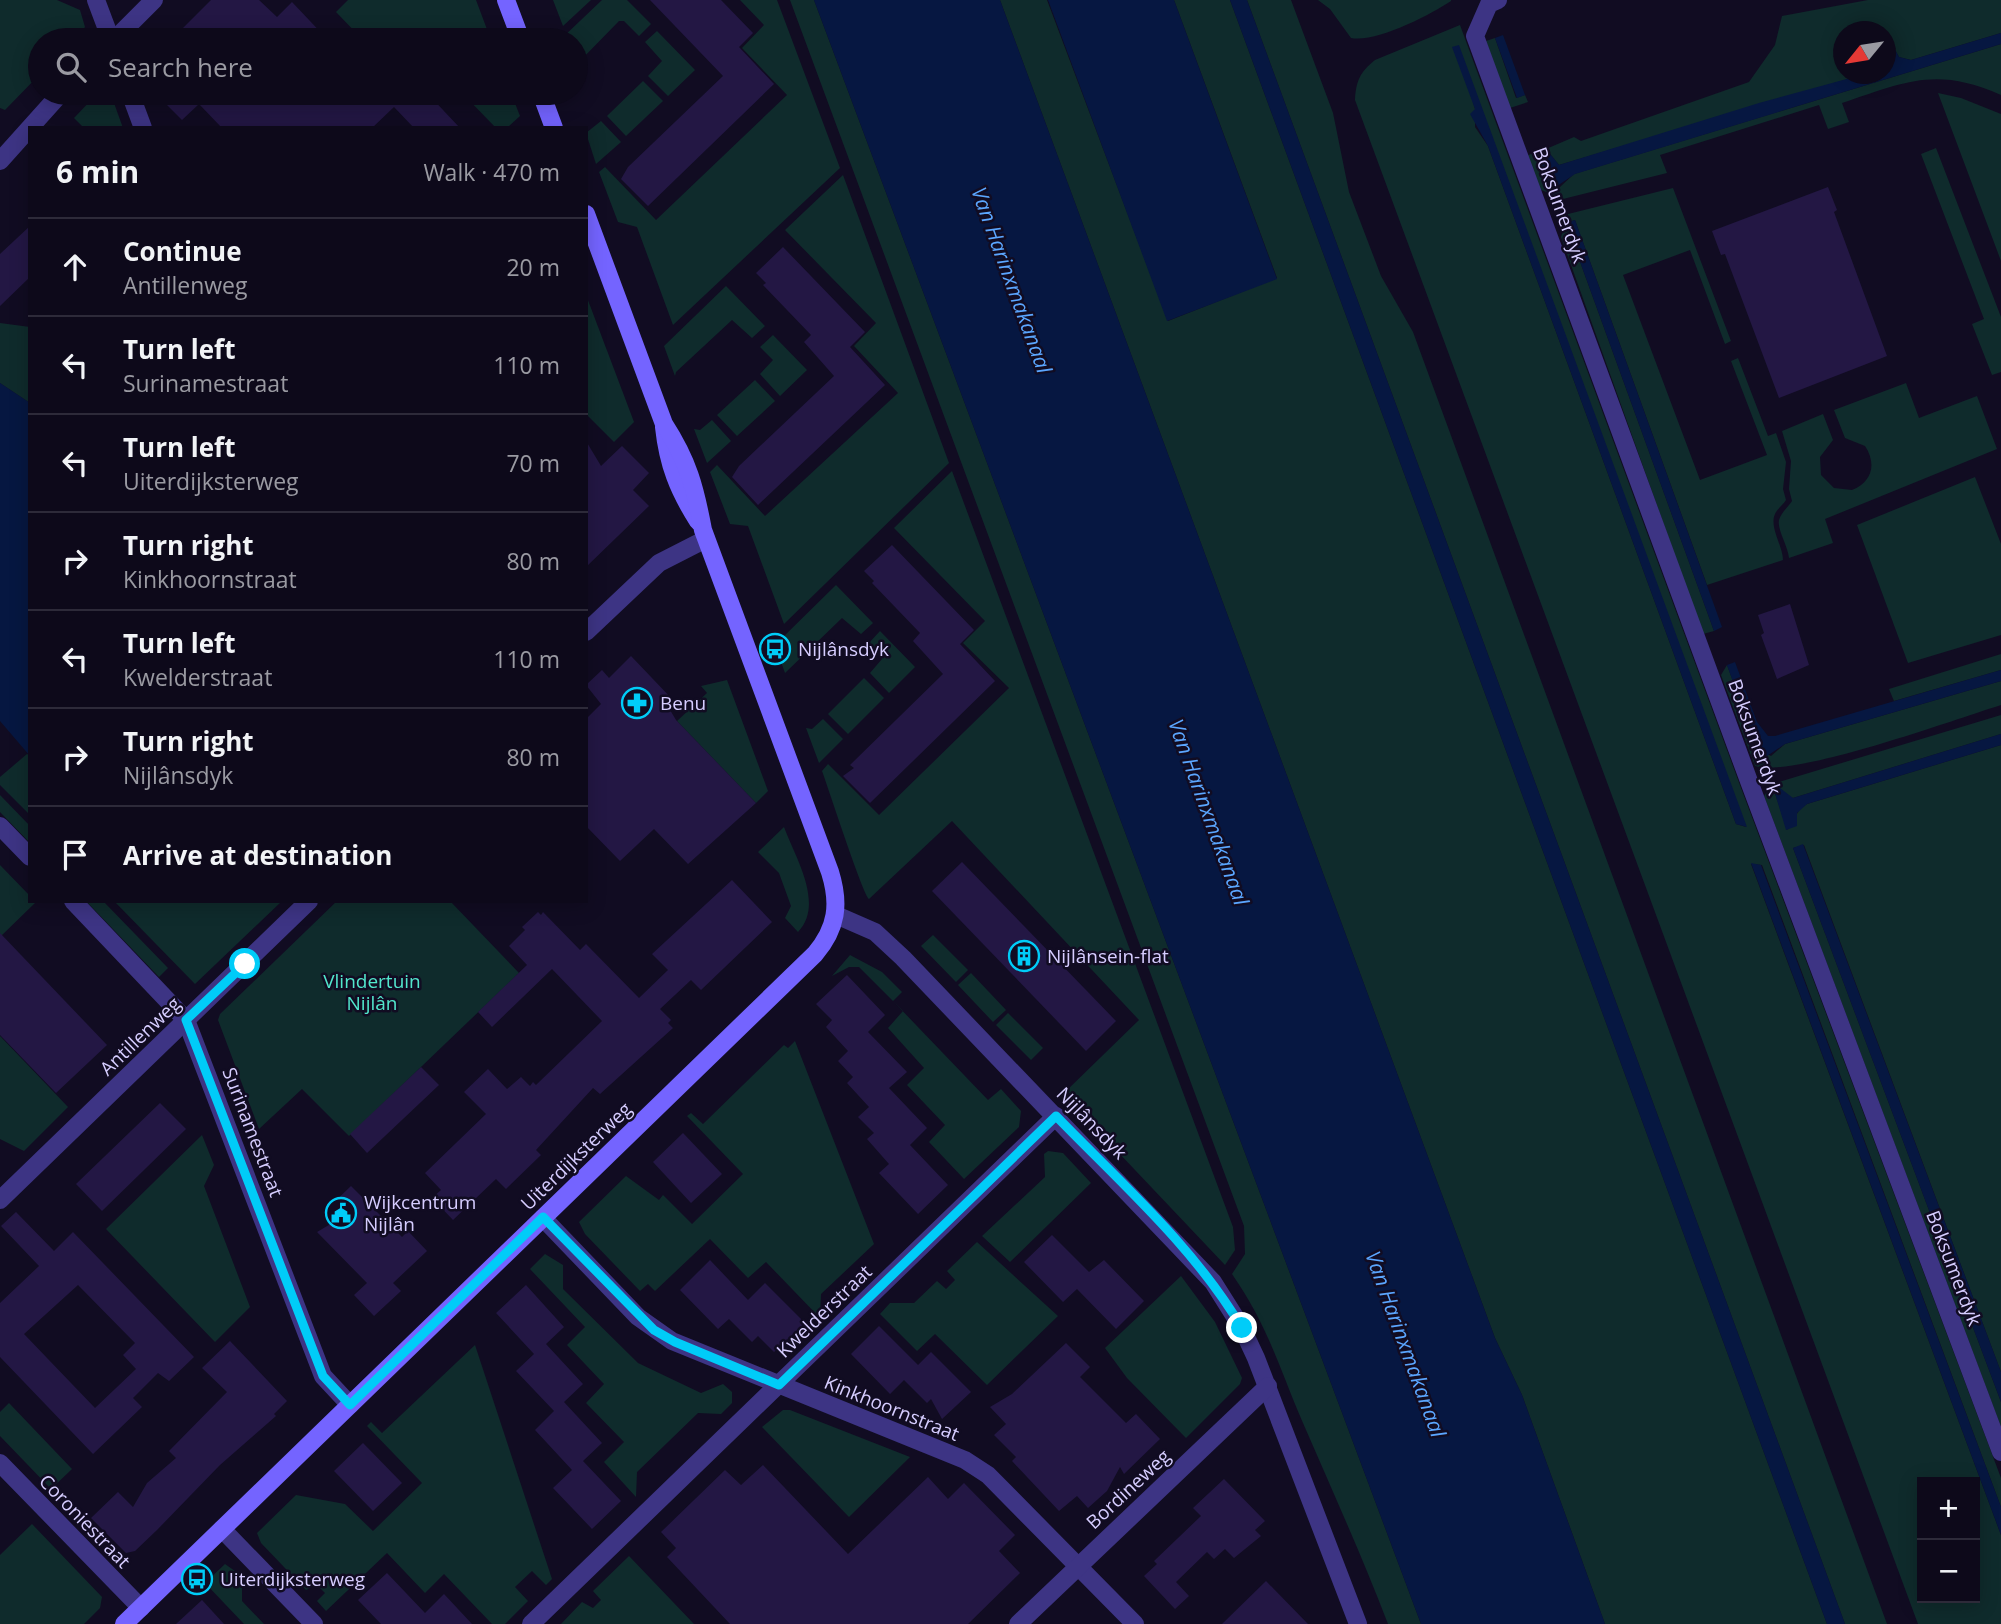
<!DOCTYPE html>
<html lang="en">
<head>
<meta charset="utf-8">
<style>
	:root { --surface:#0d091a; --page:#161223; --text:#f1f3f6; --muted:#9a9aa2; --line:#2d2a39 }
	body { margin:0; font-family:"Open Sans",sans-serif; background:var(--page); color:var(--text) }
	.controls { position:absolute; right:21px; bottom:21px; display:grid; overflow:hidden; border-radius:0px; box-shadow:0 4px 18px #0003 }
	.controls button { width:63px; height:63px; display:grid; place-items:center; padding:0; border:0; border-bottom:2px solid var(--line); background:var(--surface); color:var(--text); font:35px sans-serif }
	.compass { position:absolute; left:1833px; top:21px; width:63px; height:63px; border-radius:50%; background:var(--surface); box-shadow:0 4px 18px #0003; rotate:240deg }
	.stop { position:absolute; width:21px; height:21px; margin:-16px; border:5px solid #00ccf8; border-radius:50%; background:#fff }
	.stop.end { background:#00ccf8; border-color:#fff; box-shadow:0 2px 7px #0008 }
	.list { margin:0; padding:0; list-style:none }
	h2 { display:flex; justify-content:space-between; align-items:center; height:91px; margin:0; padding:0 28px; font-size:30px }
	h2 small { font-size:23px; font-weight:400; color:var(--muted) }
	.list li { display:grid; grid-template-columns:46px 1fr auto; gap:21px; align-items:center; box-sizing:border-box; height:98px; padding:0 28px; border-top:2px solid var(--line) }
	.list b { display:block; font-size:26px; white-space:nowrap }
	.list p { margin:0; font-size:23px; white-space:nowrap; color:var(--muted) }
	.list em { font-size:23px; font-style:normal; color:var(--muted) }
	.icon { flex:none; width:38px; height:38px; fill:none; stroke:currentColor; stroke-width:2; stroke-linecap:round; stroke-linejoin:round }
	.map { position:relative; flex:none; width:2001px; height:1624px; overflow:hidden }
	.search { position:absolute; background:var(--surface); box-shadow:0 4px 18px #0003; left:28px; top:28px; width:560px; height:77px; display:flex; align-items:center; gap:18px; box-sizing:border-box; padding:0 24px; border-radius:38px; color:var(--muted); font-size:26px }
	.panel { position:absolute; background:var(--surface); box-shadow:0 4px 18px #0003; left:28px; top:126px; width:560px; height:777px; border-radius:0px }
	.map>svg:first-child { display:block }
</style>
</head>
<body>
<div class="map">
<svg width="2001" height="1624" viewBox="0 0 2001 1624">
	<rect width="100%" height="100%" fill="#110c22"/>
	<g fill="#0f2b2c" fill-rule="evenodd">
		<polygon points="0,0 57,0 80,10 85,27 75,40 40,40 40,74 5,110 0,108"/>
		<polygon points="348,0 476,0 491,40 363,40 336,12"/>
		<polygon points="553,0 591,0 563,26"/>
		<polygon points="602,0 627,0 651,24 639,36 624,21 619,21 576,65 576,40 560,40"/>
		<polygon points="740,0 777,0 840,168 673,325 637,227 618,222 599,172 605,167 656,220 787,95 742,48 764,25"/>
		<path d="M790 0H814L1421 1624H1388C1362 1556 1332 1490 1303 1423 1279 1367 1268 1326 1232 1274L1245 1254 1244 1226Z"/>
		<polygon points="1000,0 1047,0 1168,321 1277,278 1174,0 1230,0 1827,1624 1605,1624 1522,1395 1495,1338"/>
		<polygon points="1247,0 1291,0 1333,113 1349,192 1381,276 1413,332 1887,1624 1845,1624"/>
		<path d="M1318 0H1451V1C1430 15 1376 43 1351 38L1330 9Z"/>
		<polygon points="1868,0 2001,0 2001,33 1911,60 1899,57 1894,48 1888,49 1886,64 1885,32 1843,32 1843,74 1865,74 1559,165 1546,149 1574,137 1581,141 1749,82 1775,45 1782,16"/>
		<path d="M1460 25 1741 788 2001 1478V1507L1762 865 1751 864 2001 1535V1624H1918L1355 100C1356 81 1360 72 1375 60ZM1458 45 1746 827 1736 824 1488 146 1475 127V109ZM1922 1482H1975V1598H1922Z"/>
		<polygon points="657,31 695,70 668,96 648,76 662,61 645,42"/>
		<polygon points="1495,38 1516,98 1525,95 1528,102 1510,108 1486,41"/>
		<path d="M2001 44V95C1936 66 1905 82 1842 103L1849 122 1828 129 1819 105 1660 155 1667 173 1563 199 1539 189 1528 155 1538 152 1551 189 1560 187 1574 174Z"/>
		<polygon points="643,81 663,101 626,136 607,116"/>
		<polygon points="462,93 511,93 520,116 507,128 496,128"/>
		<polygon points="1938,93 1961,98 2001,114 2001,261"/>
		<polygon points="104,94 114,103 123,128 84,128 74,118 96,95"/>
		<polygon points="601,121 621,142 596,164 586,133"/>
		<polygon points="1936,148 2001,317 2001,372 1992,375 1972,324 1984,319 1921,154"/>
		<polygon points="843,175 949,463 784,624 748,526 730,524 710,472 717,465 765,516 898,393 854,346 876,323 785,230"/>
		<path d="M1673 188 1731 341 1725 344 1690 250 1623 275 1700 480 1767 455 1731 361 1738 358 1768 436 1776 433 1786 462 1783 489 1786 500C1783 505 1777 509 1775 514 1769 527 1783 546 1783 560L1707 585 1575 220 1566 223 1714 631 1703 634 1561 237 1568 214Z"/>
		<polygon points="726,286 765,326 752,338 732,320 676,372 675,376 664,346"/>
		<polygon points="586,295 634,422 614,442 586,414"/>
		<polygon points="0,323 30,327 30,403 0,383"/>
		<polygon points="773,335 807,370 780,396 760,374 773,360 760,347"/>
		<polygon points="755,380 775,401 737,436 717,415"/>
		<path d="M1906 383 1919 418 1977 396 1997 449 1825 519 1833 543 1789 558C1788 546 1777 530 1779 520 1781 513 1788 507 1792 501L1789 489 1791 461 1782 431 1823 414 1833 440 1820 457 1821 475 1834 488 1852 490C1872 482 1877 464 1865 446L1845 438 1834 410Z"/>
		<polygon points="712,420 731,441 707,463 694,429 700,430"/>
		<path d="M952 471 1233 1227 1235 1250 1225 1265 1063 1094 1139 1020 952 821 869 899C863 895 828 787 822 771L828 764 879 815 1009 688 963 643 985 621 894 528Z"/>
		<polygon points="1975,477 2001,544 2001,635 1908,663 1857,525"/>
		<polygon points="836,585 873,623 861,634 842,618 785,673 775,645"/>
		<polygon points="880,631 915,667 889,693 870,673 882,659 869,643"/>
		<polygon points="2001,654 2001,670 1894,701 1889,689"/>
		<path d="M1727 665 1758 749 1771 756 1785 744 2001 681V705C1953 720 1794 778 1755 766L1721 675Z"/>
		<polygon points="864,678 884,698 848,734 828,714"/>
		<polygon points="727,680 768,791 756,803 677,721 707,693 701,686"/>
		<polygon points="2001,715 2001,734 1793,798 1774,790 1787,830 1800,809 1807,804 2001,745 2001,1372 1804,845 1793,848 2001,1402 2001,1427 1764,796 1772,784"/>
		<polygon points="823,719 843,739 819,763 806,728 812,729"/>
		<polygon points="27,754 30,756 30,815 0,785 0,777"/>
		<polygon points="0,795 30,826 30,843 0,812"/>
		<path d="M784 827C795 857 825 904 798 932L785 918 791 906 779 873 758 852Z"/>
		<polygon points="0,865 30,896 30,901 36,902 0,937"/>
		<polygon points="86,901 103,901 168,968 159,977"/>
		<polygon points="114,901 282,901 195,984"/>
		<polygon points="337,901 450,901 519,973 349,1136 302,1089 259,1129 218,1020 220,1014"/>
		<polygon points="933,935 968,970 956,982 921,946"/>
		<polygon points="850,955 882,972 902,992 893,1001 988,1100 1001,1089 1021,1111 1019,1127 964,1179 929,1142 945,1125 907,1085 924,1068 888,1028 903,1011 859,967 849,967 832,976"/>
		<polygon points="971,973 1006,1010 993,1022 958,985"/>
		<polygon points="1008,1013 1043,1048 1031,1060 996,1025"/>
		<polygon points="0,1036 68,1107 24,1151 0,1139"/>
		<polygon points="795,1041 874,1244 821,1294 820,1318 766,1262 748,1278 710,1239 655,1291 648,1284 640,1291 585,1234 579,1222 626,1176 659,1200 663,1195 692,1224 743,1174 687,1116 691,1113 703,1124 784,1045 788,1048"/>
		<polygon points="202,1135 214,1165 204,1186 250,1307 215,1342 106,1229"/>
		<polygon points="1048,1151 1063,1153 1091,1183 1010,1262 982,1236 1045,1177 1044,1154"/>
		<polygon points="977,1242 1058,1316 987,1385 935,1334 917,1351 880,1314 890,1303 914,1303 937,1281 946,1289 955,1280 947,1271"/>
		<polygon points="545,1254 563,1265 563,1289 638,1363 701,1393 723,1384 732,1392 732,1403 721,1414 698,1413 637,1472 636,1497 604,1462 624,1442 586,1403 604,1384 567,1345 585,1327 530,1269"/>
		<polygon points="1181,1276 1215,1322 1242,1378 1240,1384 1186,1438 1127,1378 1105,1348"/>
		<polygon points="475,1345 552,1579 546,1585 532,1571 515,1587 528,1601 505,1624 492,1624 444,1574 425,1593 387,1553 326,1611 317,1601 325,1593 317,1585 306,1590 261,1543 257,1533 296,1495 345,1504 373,1531 422,1483 367,1426 371,1422 382,1433"/>
		<polygon points="9,1403 72,1469 51,1489 0,1436 0,1412"/>
		<polygon points="783,1410 790,1410 910,1457 849,1517 762,1427"/>
		<polygon points="32,1524 102,1597 100,1608 84,1624 0,1624 0,1555"/>
		<polygon points="629,1556 694,1624 561,1624 582,1602 593,1608 601,1600 593,1591"/>
		<polygon points="225,1564 242,1576 242,1601 264,1624 244,1624 205,1583"/>
	</g>
	<g fill="#061741">
		<polygon points="814,0 1000,0 1495,1338 1522,1395 1605,1624 1421,1624"/>
		<polygon points="1048,0 1174,0 1277,279 1167,321"/>
		<polygon points="1230,0 1247,0 1845,1624 1827,1624"/>
		<polygon points="2001,33 2001,44 1575,174 1551,190 1538,152 1546,149 1559,165 1759,103 1865,74 1885,74 1888,49 1894,48 1899,57 1911,60"/>
		<polygon points="1503,35 1525,95 1517,98 1495,38"/>
		<polygon points="1459,45 1747,827 1736,824 1488,146 1470,114 1475,109 1452,47"/>
		<polygon points="1575,220 1722,627 1714,631 1566,223"/>
		<polygon points="0,383 30,403 30,756 0,721"/>
		<polygon points="1735,662 1757,722 1768,736 1775,736 2001,670 2001,681 1785,744 1764,758 1751,732 1727,665"/>
		<polygon points="2001,734 2001,745 1807,804 1797,813 1797,826 1786,830 1774,790 1780,788 1793,798"/>
		<polygon points="1803,844 2001,1372 2001,1402 1793,848"/>
		<polygon points="1751,863 1761,865 2001,1507 2001,1535"/>
	</g>
	<g fill="#231744" fill-rule="evenodd">
		<polygon points="211,0 259,0 277,17 292,2 328,40 171,40"/>
		<polygon points="650,0 721,0 753,33 739,47 774,84 648,206 621,179 628,167 723,76"/>
		<polygon points="155,93 278,93 286,101 294,93 427,93 460,128 414,128 394,107 372,128 222,128 199,104 182,120"/>
		<polygon points="1828,187 1837,210 1834,212 1887,356 1779,398 1725,254 1721,255 1712,231"/>
		<polygon points="30,226 30,277 0,306 0,254"/>
		<polygon points="783,247 865,332 850,347 885,385 758,505 732,477 739,466 834,376 804,342 811,335 763,285 766,283 756,273"/>
		<polygon points="586,441 601,466 622,446 649,473 633,490 649,506 586,567"/>
		<polygon points="892,545 974,630 960,644 995,681 870,803 843,776 854,768 850,765 943,674 913,641 920,633 872,583 874,581 864,571"/>
		<polygon points="1790,604 1809,665 1777,679 1761,635 1764,633 1758,615"/>
		<polygon points="631,656 672,699 667,705 676,720 756,803 688,864 654,829 620,861 586,826 586,719 601,704 586,685 602,670 609,678"/>
		<polygon points="962,862 1116,1021 1086,1051 932,891"/>
		<polygon points="732,880 772,922 701,990 691,980 660,1009 671,1020 668,1023 673,1028 600,1094 593,1088 536,1150 541,1155 506,1189 496,1179 453,1220 432,1198 441,1190 425,1173 486,1114 464,1092 488,1069 507,1089 521,1077 530,1086 533,1082 536,1085 602,1021 552,969 492,1027 478,1012 527,965 509,946 525,930 522,927 538,912 541,915 543,912 580,950 586,944 639,998 668,970 652,954"/>
		<polygon points="0,933 107,1045 56,1093 0,1035"/>
		<polygon points="847,975 885,1015 868,1032 907,1072 889,1088 927,1128 910,1145 948,1185 918,1214 879,1173 889,1164 867,1139 874,1133 858,1117 869,1107 847,1083 853,1077 838,1061 848,1051 826,1027 832,1020 816,1004"/>
		<polygon points="421,1067 439,1085 367,1153 350,1134"/>
		<polygon points="160,1103 186,1129 102,1211 76,1184"/>
		<polygon points="683,1133 722,1174 691,1203 653,1162"/>
		<polygon points="351,1186 402,1237 408,1231 427,1251 393,1283 401,1291 374,1316 354,1295 367,1283 317,1232 334,1222 324,1212"/>
		<path d="M16 1212 54 1251 73 1232 194 1357 169 1381 158 1373 133 1398 142 1407 93 1454 0 1357V1303L39 1266 1 1226ZM78 1285 135 1343 123 1355 136 1369 95 1408 24 1334Z"/>
		<polygon points="1052,1235 1089,1272 1104,1260 1144,1301 1116,1329 1077,1289 1063,1302 1024,1262"/>
		<polygon points="710,1260 748,1300 765,1283 805,1323 774,1352 758,1336 752,1342 729,1319 718,1329 680,1290"/>
		<polygon points="526,1285 564,1327 546,1344 583,1384 564,1402 602,1443 583,1461 621,1501 592,1529 553,1488 572,1470 535,1430 554,1411 516,1371 534,1354 496,1313"/>
		<polygon points="879,1326 918,1365 931,1352 971,1392 942,1419 931,1399 927,1403 904,1380 890,1394 851,1354"/>
		<polygon points="230,1341 287,1401 274,1414 276,1416 220,1465 157,1530 135,1551 126,1553 91,1518 118,1492 133,1507 147,1483 176,1458 169,1451 227,1392 202,1368"/>
		<polygon points="1066,1343 1090,1367 1080,1377 1126,1423 1136,1414 1160,1439 1124,1474 1120,1467 1107,1491 1088,1508 1077,1496 1059,1511 1012,1461 1016,1457 994,1435 1006,1424 990,1407 1012,1394"/>
		<polygon points="363,1443 402,1483 373,1511 334,1471"/>
		<polygon points="763,1465 848,1554 928,1477 948,1499 964,1483 1015,1535 999,1551 1020,1573 968,1624 730,1624 667,1557 676,1548 661,1532 725,1470 741,1485"/>
		<polygon points="1224,1479 1265,1521 1255,1530 1261,1536 1234,1558 1225,1549 1214,1559 1207,1552 1176,1582 1189,1596 1175,1609 1144,1576 1157,1564 1154,1561 1201,1516 1193,1508"/>
		<polygon points="387,1573 425,1613 444,1594 472,1624 381,1624 358,1600"/>
		<polygon points="1266,1581 1308,1624 1222,1624"/>
		<polygon points="202,1600 224,1624 176,1624"/>
	</g>
	<g fill="none" stroke-linecap="round" stroke-linejoin="round">
		<g stroke="#3d3484" stroke-width="18">
			<polyline points="96,0 111,40"/>
			<polyline points="1498,0 1489,4 1475,36 1750,784 2001,1452"/>
			<polyline points="114,40 154,0"/>
			<polyline points="130,93 143,128"/>
			<polyline points="0,161 61,93"/>
			<polyline points="586,632 659,563 706,539"/>
			<polyline points="0,826 30,857"/>
			<polyline points="73,901 186,1020 323,1376 350,1405"/>
			<polyline points="836,915 875,932 903,958 1213,1282 1242,1328 1256,1358 1358,1624"/>
			<polyline points="0,1200 309,901"/>
			<polyline points="543,1218 638,1317 672,1341 965,1460 988,1475 1135,1624"/>
			<polyline points="0,1463 141,1608"/>
			<polyline points="222,1529 314,1624"/>
			<polyline points="531,1624 1056,1116"/>
			<polyline points="1018,1624 1268,1386"/>
		</g>
		<g stroke="#7464ff" stroke-width="18">
			<polyline points="506,0 521,40"/>
			<polyline points="541,93 554,128"/>
			<path d="M664 427C668 464 678 490 698 521"/>
			<path d="M124 1624 815 954C837 928 840 904 830 872L703 530C695 487 688 461 664 424L586 214"/>
		</g>
	</g>
	<g fill="none" stroke-linecap="round" stroke-linejoin="round">
		<path stroke="#00ccf8" stroke-width="9" d="M245 964 186 1020 323 1376 350 1405 543 1217 654 1330 675 1342 779 1385 1056 1116C1121 1183 1194 1247 1242 1328"/>
	</g>
	<defs>
		<g id="bus-ring" transform="scale(1.575)"><circle r="9.5" fill="#110c22" stroke="#00ccf8" stroke-width="1.5"/><path d="M-5-6H5V4H4V6H2V4H-2V6H-4V4H-5ZM-3.5-4V0h7V-4ZM-3.5 1.2v1.5H-2V1.2ZM2 1.2v1.5H3.5V1.2Z" fill="#00ccf8"/></g>
		<g id="pharmacy-ring" transform="scale(1.575)"><circle r="9.5" fill="#110c22" stroke="#00ccf8" stroke-width="1.5"/><path d="M-2-6h4v4h4v4h-4v4h-4v-4h-4v-4h4Z" fill="#00ccf8"/></g>
		<g id="building-ring" transform="scale(1.575)"><circle r="9.5" fill="#110c22" stroke="#00ccf8" stroke-width="1.5"/><path d="M-4-6H4V6H1V3H-1V6H-4ZM-2.5-4.3h1.7v1.8h-1.7ZM.8-4.3h1.7v1.8H.8ZM-2.5-1h1.7V.8h-1.7ZM.8-1h1.7V.8H.8Z" fill="#00ccf8"/></g>
		<g id="civic-ring" transform="scale(1.575)"><circle r="9.5" fill="#110c22" stroke="#00ccf8" stroke-width="1.5"/><path d="M-.6-6.5H3V-4.5H.6V-3L4-1V1h2V6H-6V1h2V-1L-.6-3ZM-1.2 2.5V6h2.4V2.5Z" fill="#00ccf8"/></g>
	</defs>
	<g fill-rule="evenodd">
		<use href="#bus-ring" x="775" y="649"/>
		<use href="#pharmacy-ring" x="637" y="703"/>
		<use href="#building-ring" x="1024" y="956"/>
		<use href="#civic-ring" x="341" y="1213"/>
		<use href="#bus-ring" x="197" y="1579"/>
	</g>
	<g text-anchor="middle" dominant-baseline="central" stroke-width="5" stroke-linejoin="round" paint-order="stroke">
		<g font-size="19" fill="#d6cdff" stroke="#110c22">
			<text transform="translate(1560 205) rotate(70)">Boksumerdyk</text>
			<text transform="translate(1755 737) rotate(70)">Boksumerdyk</text>
			<text transform="translate(140 1036) rotate(-44)">Antillenweg</text>
			<text transform="translate(1092 1123) rotate(46)">Nijlânsdyk</text>
			<text transform="translate(253 1132) rotate(69)">Surinamestraat</text>
			<text transform="translate(576 1156) rotate(-44)">Uiterdijksterweg</text>
			<text transform="translate(1954 1268) rotate(69)">Boksumerdyk</text>
			<text transform="translate(824 1311) rotate(-44)">Kwelderstraat</text>
			<text transform="translate(892 1408) rotate(22)">Kinkhoornstraat</text>
			<text transform="translate(1128 1489) rotate(-43)">Bordineweg</text>
			<text transform="translate(85 1521) rotate(46)">Coroniestraat</text>
		</g>
		<g font-size="19" fill="#d6cdff" stroke="#110c22" text-anchor="start">
			<text x="798" y="649">Nijlânsdyk</text>
			<text x="660" y="703">Benu</text>
			<text x="1047" y="956">Nijlânsein-flat</text>
			<text x="364" y="1202">Wijkcentrum<tspan x="364" dy="22">Nijlân</tspan></text>
			<text x="220" y="1579">Uiterdijksterweg</text>
		</g>
		<g font-size="19" fill="#52e6cc" stroke="#110c22">
			<text x="372" y="981">Vlindertuin<tspan x="372" dy="22">Nijlân</tspan></text>
		</g>
		<g font-size="21" font-style="italic" fill="#5ba6ff" stroke="#110c22">
			<text transform="translate(1012 280) rotate(70)">Van Harinxmakanaal</text>
			<text transform="translate(1209 812) rotate(70)">Van Harinxmakanaal</text>
			<text transform="translate(1406 1344) rotate(70)">Van Harinxmakanaal</text>
		</g>
	</g>
</svg>
<div class="controls">
<button>+</button>
<button>−</button>
</div>
<svg class="compass" viewBox="-18 -18 36 36"><path d="M0-13l5 13h-10z" fill="#e53935"/><path d="M0 13l5-13h-10z" fill="#9a9aa2"/></svg>
<div class="stop" style="left:245px;top:964px"></div>
<div class="stop end" style="left:1242px;top:1328px"></div>
<div class="search"><svg class="icon" aria-label="search" viewBox="0 0 24 24"><circle cx="10" cy="10" r="6"/><path d="M15 15l6 6"/></svg>Search here</div>
<section class="panel">
<h2>6 min<small>Walk · 470 m</small></h2>
<ul class="list">
<li><svg class="icon" aria-label="ahead" viewBox="0 0 24 24"><path d="M12 20V5M6 11l6-6 6 6"/></svg><div><b>Continue</b><p>Antillenweg</p></div><em>20 m</em></li>
<li><svg class="icon" aria-label="left" viewBox="0 0 24 24"><path d="M17 20v-9H6M10 6l-5 5 5 5"/></svg><div><b>Turn left</b><p>Surinamestraat</p></div><em>110 m</em></li>
<li><svg class="icon" aria-label="left" viewBox="0 0 24 24"><path d="M17 20v-9H6M10 6l-5 5 5 5"/></svg><div><b>Turn left</b><p>Uiterdijksterweg</p></div><em>70 m</em></li>
<li><svg class="icon" aria-label="right" viewBox="0 0 24 24"><path d="M7 20v-9h11M14 6l5 5-5 5"/></svg><div><b>Turn right</b><p>Kinkhoornstraat</p></div><em>80 m</em></li>
<li><svg class="icon" aria-label="left" viewBox="0 0 24 24"><path d="M17 20v-9H6M10 6l-5 5 5 5"/></svg><div><b>Turn left</b><p>Kwelderstraat</p></div><em>110 m</em></li>
<li><svg class="icon" aria-label="right" viewBox="0 0 24 24"><path d="M7 20v-9h11M14 6l5 5-5 5"/></svg><div><b>Turn right</b><p>Nijlânsdyk</p></div><em>80 m</em></li>
<li><svg class="icon" aria-label="arrive" viewBox="0 0 24 24"><path d="M6 21V4h12l-3 4 3 4H6"/></svg><div><b>Arrive at destination</b></div></li>
</ul>
</section>
</div>
</body>
</html>
